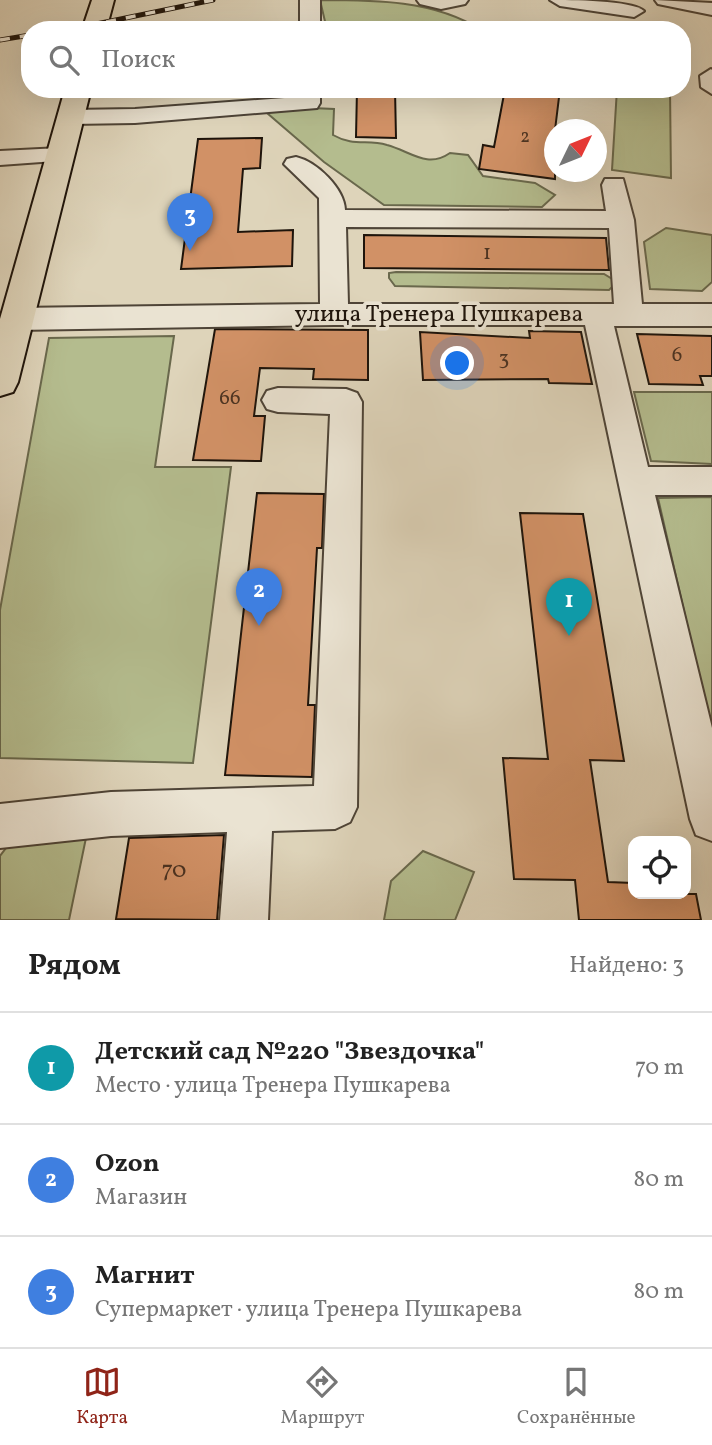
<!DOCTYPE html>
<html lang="ru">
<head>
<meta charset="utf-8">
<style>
	:root { --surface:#fff; --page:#f6f6f6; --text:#222; --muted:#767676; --line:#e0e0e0; --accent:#8f2418 }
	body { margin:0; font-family:Vollkorn,serif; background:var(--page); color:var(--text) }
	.controls { position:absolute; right:21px; bottom:21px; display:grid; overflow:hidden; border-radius:14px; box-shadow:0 7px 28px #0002 }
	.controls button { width:63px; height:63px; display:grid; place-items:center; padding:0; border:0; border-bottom:2px solid var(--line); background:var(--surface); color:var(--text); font:35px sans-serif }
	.compass { position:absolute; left:544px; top:119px; width:63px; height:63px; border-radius:50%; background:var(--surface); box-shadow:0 7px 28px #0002; rotate:47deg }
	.you { position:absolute; left:458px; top:364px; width:24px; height:24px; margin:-18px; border:5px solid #fff; border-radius:50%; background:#1a73e8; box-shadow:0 0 0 10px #1a73e833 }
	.badge { display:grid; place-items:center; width:46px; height:46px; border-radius:50%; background:var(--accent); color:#fff; font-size:23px; font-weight:700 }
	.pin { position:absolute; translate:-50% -58px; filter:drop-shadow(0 2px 4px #0008) }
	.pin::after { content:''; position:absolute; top:37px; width:24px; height:21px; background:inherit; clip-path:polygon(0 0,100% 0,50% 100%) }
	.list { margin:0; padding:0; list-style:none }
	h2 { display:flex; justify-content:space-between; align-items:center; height:91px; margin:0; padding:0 28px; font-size:30px }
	h2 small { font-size:23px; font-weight:400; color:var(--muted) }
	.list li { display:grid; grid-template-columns:46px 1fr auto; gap:21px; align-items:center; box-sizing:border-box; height:112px; padding:0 28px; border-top:2px solid var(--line) }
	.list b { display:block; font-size:26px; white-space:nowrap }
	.list p { margin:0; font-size:23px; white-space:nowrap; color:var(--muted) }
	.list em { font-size:23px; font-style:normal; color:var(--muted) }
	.icon { flex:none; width:38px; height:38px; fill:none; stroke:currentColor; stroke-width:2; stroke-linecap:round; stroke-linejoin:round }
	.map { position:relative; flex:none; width:712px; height:920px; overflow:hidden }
	.search { position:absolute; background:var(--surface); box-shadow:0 7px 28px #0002; left:21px; right:21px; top:21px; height:77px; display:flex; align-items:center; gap:18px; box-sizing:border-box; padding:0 24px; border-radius:28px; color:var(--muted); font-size:26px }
	.sheet { height:427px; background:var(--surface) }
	nav { display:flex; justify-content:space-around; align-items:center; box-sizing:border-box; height:98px; border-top:2px solid var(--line); background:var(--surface); font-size:19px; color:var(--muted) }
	nav a { display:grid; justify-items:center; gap:4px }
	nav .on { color:var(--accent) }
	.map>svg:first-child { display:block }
</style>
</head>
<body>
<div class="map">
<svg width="712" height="920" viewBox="0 0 712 920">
	<rect width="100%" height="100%" fill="#ded4ba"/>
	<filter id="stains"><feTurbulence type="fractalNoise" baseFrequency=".00286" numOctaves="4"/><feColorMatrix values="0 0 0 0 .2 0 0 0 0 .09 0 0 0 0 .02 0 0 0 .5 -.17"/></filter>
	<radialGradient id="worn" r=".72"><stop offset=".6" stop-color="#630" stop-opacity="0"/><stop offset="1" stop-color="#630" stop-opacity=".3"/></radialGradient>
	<g fill="#b4bc8e" stroke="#69684c" stroke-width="2">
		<path d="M320 0C374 0 435 0 481 30H327Z"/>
		<polygon points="617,89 670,89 671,178 612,170"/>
		<path d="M267 106 334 109 333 135C354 147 367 139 387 145 410 151 427 169 450 153L468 155 483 176 535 183 555 195 542 207 384 205 324 162 267 113Z"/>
		<polygon points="666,228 712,235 712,282 702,291 650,289 644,242"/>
		<polygon points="396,272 604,274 617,282 609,290 395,286 389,278 389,273"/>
		<polygon points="174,336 155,467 231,467 193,763 0,758 0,610 49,338"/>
		<polygon points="634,392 712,392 712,464 651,461"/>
		<polygon points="712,497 712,733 658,498"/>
		<polygon points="87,833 69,920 0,920 0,856 16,835"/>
		<polygon points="423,851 474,872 455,920 384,920 391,881"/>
	</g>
	<g fill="#d19166" stroke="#1e140b" stroke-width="2">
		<polygon points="357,89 395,89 396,138 356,137"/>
		<polygon points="505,89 560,89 555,130 555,179 479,169 483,145 494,147"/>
		<polygon points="262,138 260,168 243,169 238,232 293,230 292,266 181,269 198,139"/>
		<polygon points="364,235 606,238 609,270 364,268"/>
		<polygon points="215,329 368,330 368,380 313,379 314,369 260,368 254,416 265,416 261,461 193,460"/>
		<polygon points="529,331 581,332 592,384 549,383 548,379 423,380 420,332 530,338"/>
		<polygon points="637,334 712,336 712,376 700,376 703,385 649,384"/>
		<polygon points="257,493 324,494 322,548 317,548 308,705 315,705 312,777 225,775"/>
		<polygon points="520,513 583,514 624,761 590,760 608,882 633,883 633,894 696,894 701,920 579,920 575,880 514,879 503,758 548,759"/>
		<polygon points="224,835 217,920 116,919 129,838"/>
	</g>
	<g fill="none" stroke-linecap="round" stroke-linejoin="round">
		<g stroke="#4e4437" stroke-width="4">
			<g id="minor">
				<rect x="300" y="0" width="20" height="30"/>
				<polygon points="417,0 468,0 465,4 441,9 420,4"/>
				<path d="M550 0C570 0 632 0 644 11L634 17 560 6Z"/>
				<polygon points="655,0 712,3 712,15 658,4"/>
				<polygon points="711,69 712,70 712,94 701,87 700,76"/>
				<polygon points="298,89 320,89 320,103 317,108 135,123 71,124 60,117 71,110 135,109 298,97"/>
				<polygon points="60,148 69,150 72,155 69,160 0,165 0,151"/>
				<path d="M296 157C317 162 344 188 345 210L606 211 602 185 605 179H623L634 220 642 304H712V326H614L648 467H712V495H655L712 728V841L696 835 690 819 585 325H334L16 330 6 327 1 319 6 311 16 308 320 304 319 198 284 164 287 159ZM346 227 609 228 614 304H348Z"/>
				<polygon points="278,388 346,389 357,393 362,402 357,807 350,822 335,829 272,831 268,920 220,920 227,832 111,836 0,848 0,804 111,792 314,786 330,414 278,412 267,409 262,400 267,391"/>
			</g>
		</g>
		<g stroke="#1e140b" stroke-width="4">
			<g id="major">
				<polygon points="92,0 114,0 106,30 82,30"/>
				<polygon points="65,89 91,89 18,382 13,392 0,396 0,319"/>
			</g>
		</g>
		<use href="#minor" fill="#eae3d2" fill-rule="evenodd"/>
		<use href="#major" fill="#ded4ba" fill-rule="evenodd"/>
		<g stroke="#1e140b" stroke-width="5">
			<g id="rail">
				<polyline points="67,30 213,0"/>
				<polyline points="0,40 30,35"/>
			</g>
		</g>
		<use href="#rail" stroke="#eae3d2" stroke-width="3.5" stroke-dasharray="10" stroke-linecap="butt"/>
	</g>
	<g text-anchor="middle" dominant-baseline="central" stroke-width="7" stroke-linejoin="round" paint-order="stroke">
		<g font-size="18" fill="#4b3322">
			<text x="525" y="137">2</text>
		</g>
		<g font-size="21" fill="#4b3322">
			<text x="487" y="253">1</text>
			<text x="677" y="355">6</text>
			<text x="504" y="358">3</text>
			<text x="230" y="398">66</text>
		</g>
		<g font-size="24" fill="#1e140b" stroke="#eae3d2">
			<text x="439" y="315">улица Тренера Пушкарева</text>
		</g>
		<g font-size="24" fill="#4b3322">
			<text x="174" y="871">70</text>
		</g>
	</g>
	<rect width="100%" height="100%" filter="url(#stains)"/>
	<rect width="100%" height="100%" fill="url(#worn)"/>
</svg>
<div class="controls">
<button><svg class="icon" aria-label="locate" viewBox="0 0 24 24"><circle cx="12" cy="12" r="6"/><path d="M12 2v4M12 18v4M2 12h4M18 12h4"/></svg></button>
</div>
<svg class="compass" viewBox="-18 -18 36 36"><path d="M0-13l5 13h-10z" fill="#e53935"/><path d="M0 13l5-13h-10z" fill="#767676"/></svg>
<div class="you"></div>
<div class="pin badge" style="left:569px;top:636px;background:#0f9aa8">1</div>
<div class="pin badge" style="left:259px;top:626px;background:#3f7fe0">2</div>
<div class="pin badge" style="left:190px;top:251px;background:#3f7fe0">3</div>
<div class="search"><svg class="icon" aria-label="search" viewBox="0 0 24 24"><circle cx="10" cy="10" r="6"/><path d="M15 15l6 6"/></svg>Поиск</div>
</div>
<section class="sheet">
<h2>Рядом<small>Найдено: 3</small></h2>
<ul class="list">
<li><span class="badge" style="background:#0f9aa8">1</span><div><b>Детский сад №220 &quot;Звездочка&quot;</b><p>Место · улица Тренера Пушкарева</p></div><em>70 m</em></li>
<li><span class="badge" style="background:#3f7fe0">2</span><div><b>Ozon</b><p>Магазин</p></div><em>80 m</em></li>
<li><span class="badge" style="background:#3f7fe0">3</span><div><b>Магнит</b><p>Супермаркет · улица Тренера Пушкарева</p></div><em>80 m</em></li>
</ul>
</section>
<nav>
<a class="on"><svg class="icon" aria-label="map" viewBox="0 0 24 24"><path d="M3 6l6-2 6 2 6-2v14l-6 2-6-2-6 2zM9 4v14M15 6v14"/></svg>Карта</a>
<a><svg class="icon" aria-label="directions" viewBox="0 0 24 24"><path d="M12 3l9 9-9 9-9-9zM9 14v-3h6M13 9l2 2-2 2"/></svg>Маршрут</a>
<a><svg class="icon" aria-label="saved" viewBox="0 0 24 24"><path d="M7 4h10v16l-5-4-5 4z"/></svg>Сохранённые</a>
</nav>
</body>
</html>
